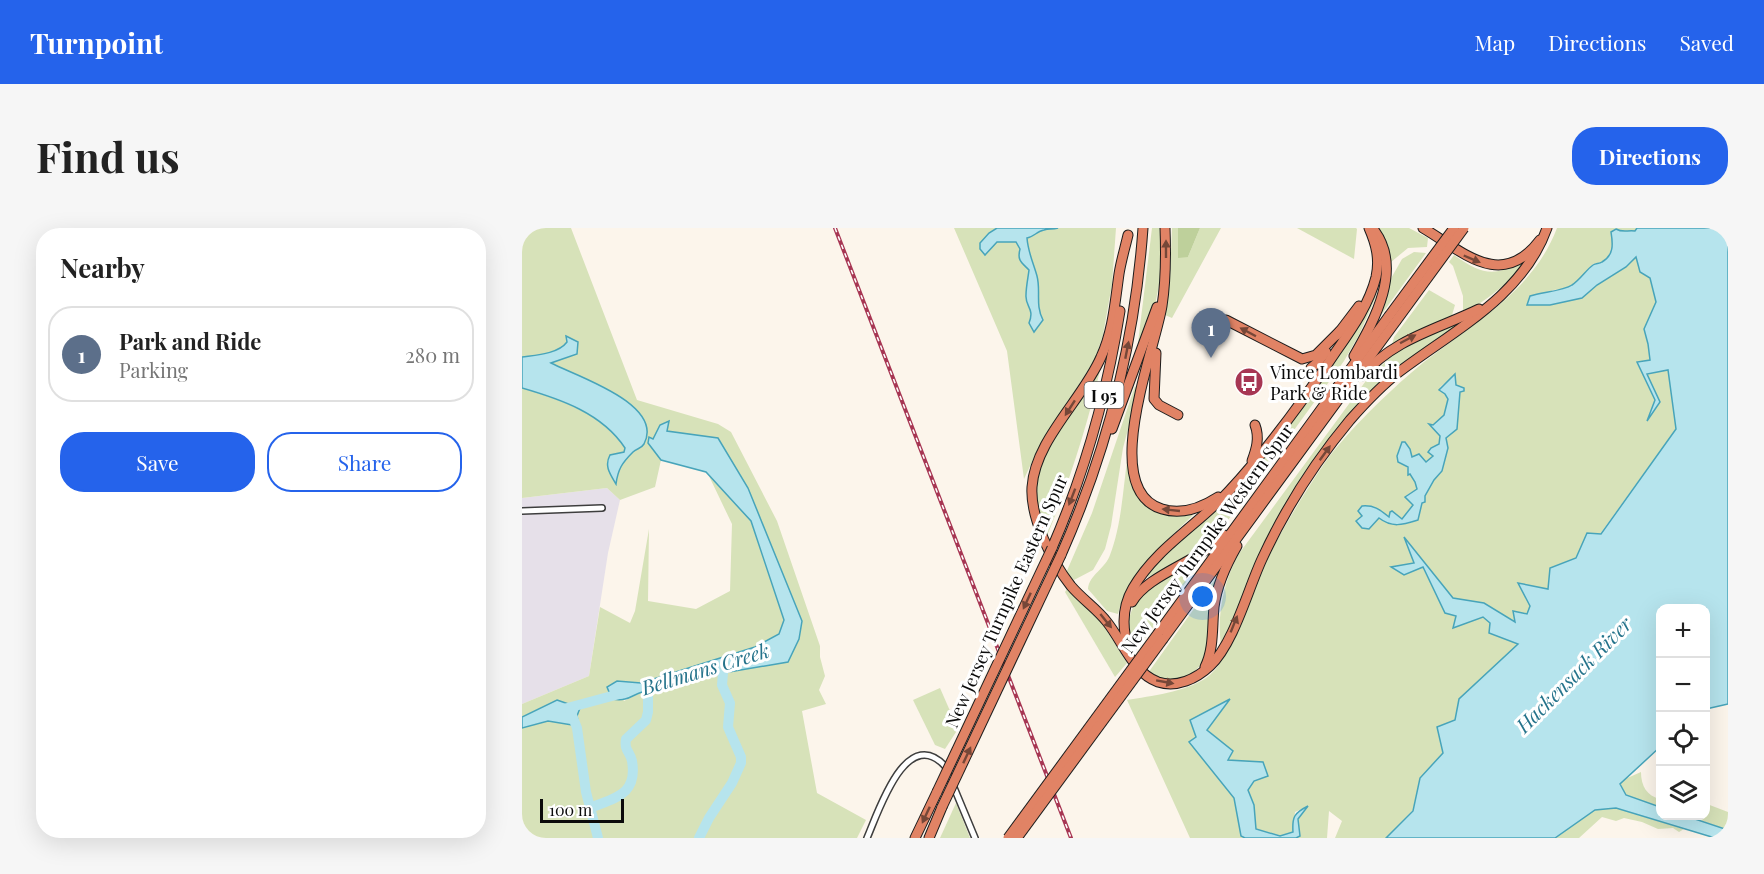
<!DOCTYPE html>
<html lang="en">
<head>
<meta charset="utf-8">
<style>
	:root { --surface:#fff; --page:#f6f6f6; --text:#222; --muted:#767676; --line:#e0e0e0; --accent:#2563eb }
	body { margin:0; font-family:"Playfair Display",serif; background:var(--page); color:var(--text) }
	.controls { position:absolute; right:18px; bottom:18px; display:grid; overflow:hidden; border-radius:12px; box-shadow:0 6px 24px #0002 }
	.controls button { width:54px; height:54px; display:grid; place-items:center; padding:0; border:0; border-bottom:2px solid var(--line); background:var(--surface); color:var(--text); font:30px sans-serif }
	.scale { position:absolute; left:18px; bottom:15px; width:84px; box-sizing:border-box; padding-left:6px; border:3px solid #0b0b0b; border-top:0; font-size:16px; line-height:21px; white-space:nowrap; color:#0b0b0b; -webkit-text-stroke:4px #fff; paint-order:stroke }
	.you { position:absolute; left:681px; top:369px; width:21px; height:21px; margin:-15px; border:4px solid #fff; border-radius:50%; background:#1a73e8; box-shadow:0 0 0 9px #1a73e833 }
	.badge { display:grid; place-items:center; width:39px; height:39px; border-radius:50%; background:var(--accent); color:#fff; font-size:20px; font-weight:700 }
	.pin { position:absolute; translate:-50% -50px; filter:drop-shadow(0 2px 3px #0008) }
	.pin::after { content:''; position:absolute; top:32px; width:21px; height:18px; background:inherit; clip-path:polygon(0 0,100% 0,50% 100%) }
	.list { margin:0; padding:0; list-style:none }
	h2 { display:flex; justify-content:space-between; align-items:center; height:78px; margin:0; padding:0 24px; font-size:26px }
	h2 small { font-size:20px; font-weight:400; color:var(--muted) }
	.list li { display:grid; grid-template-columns:39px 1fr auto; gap:18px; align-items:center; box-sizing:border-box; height:96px; margin:0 12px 12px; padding:0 12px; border:2px solid var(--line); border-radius:24px }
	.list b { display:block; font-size:22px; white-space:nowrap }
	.list p { margin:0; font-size:20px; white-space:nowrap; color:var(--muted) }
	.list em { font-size:20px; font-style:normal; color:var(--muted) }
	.actions { display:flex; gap:12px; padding:18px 24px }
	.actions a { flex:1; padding:14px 0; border:2px solid var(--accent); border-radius:24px; text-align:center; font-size:21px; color:var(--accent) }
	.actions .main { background:var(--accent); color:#fff }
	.icon { flex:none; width:33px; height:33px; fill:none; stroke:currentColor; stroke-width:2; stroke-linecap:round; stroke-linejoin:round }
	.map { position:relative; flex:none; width:1206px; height:610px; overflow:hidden; border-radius:24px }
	header { display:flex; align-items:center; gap:36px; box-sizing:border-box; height:84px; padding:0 30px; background:var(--accent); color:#fff }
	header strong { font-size:28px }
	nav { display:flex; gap:33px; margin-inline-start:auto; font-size:21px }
	.intro { display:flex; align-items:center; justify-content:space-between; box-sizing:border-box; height:144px; padding:0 36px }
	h1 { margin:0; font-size:42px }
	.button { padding:15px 27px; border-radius:24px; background:var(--accent); color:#fff; font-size:21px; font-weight:700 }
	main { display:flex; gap:36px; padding:0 36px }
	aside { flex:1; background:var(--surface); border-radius:24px; box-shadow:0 6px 24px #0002 }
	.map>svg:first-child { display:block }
</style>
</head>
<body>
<header>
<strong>Turnpoint</strong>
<nav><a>Map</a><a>Directions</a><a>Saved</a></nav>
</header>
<div class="intro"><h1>Find us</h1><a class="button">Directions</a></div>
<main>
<aside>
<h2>Nearby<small></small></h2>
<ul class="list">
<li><span class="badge" style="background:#5c6f8a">1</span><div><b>Park and Ride</b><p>Parking</p></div><em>280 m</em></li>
</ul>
<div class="actions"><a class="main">Save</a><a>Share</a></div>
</aside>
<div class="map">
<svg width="1206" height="610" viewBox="0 0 1206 610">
	<rect width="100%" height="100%" fill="#fcf5eb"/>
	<polygon fill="#e6e0e9" points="85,260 98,272 86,325 67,448 0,476 0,270"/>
	<g fill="#d7e2b9" fill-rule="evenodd">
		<path d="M0 0H49L115 172 196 196 209 204 255 293 298 418V429L303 448 297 462 304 476 280 483 295 565 344 592 335 610H0V500L26 493 50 497V478L35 472 0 489V476L67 448 78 379 108 395 113 383 127 301 126 373 174 381 208 363 210 296 187 248 229 293 262 392 257 406 233 419 119 455 95 453 102 473 122 463 130 464 201 445 277 411 226 260 154 204 144 203 147 194 138 197 131 211 127 210 126 215 139 232 133 259 98 272 85 260 0 270V160C38 172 80 185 103 220L102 224 88 227 94 255 96 240 112 222 47 145 28 135 55 126 45 109V114C36 126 14 127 0 129Z"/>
		<polygon points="432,0 594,0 590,56 581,107 573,131 515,223 502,251 485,123"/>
		<polygon points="630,0 639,0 639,47 633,77 617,120 616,115"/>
		<polygon points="650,0 656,0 656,29 666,29 678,0 699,0 650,90 643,87 648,50"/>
		<polygon points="775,0 834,0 835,1 832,31"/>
		<polygon points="857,0 887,0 906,10 905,19 886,20 869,34 865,18"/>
		<path d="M1035 0H1115L1113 3 1101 4 1094 1 1087 28 1080 34 1071 36 1056 53 1044 61 1031 62 1005 76 1028 77 1060 70 1075 57 1104 39 1114 29 1118 44 1128 50 1134 74 1122 101 1126 116 1128 132 1115 135 1133 172 1126 190 1138 174 1125 146 1147 142 1154 201 1078 306 1065 305 1054 330 1028 340 1026 361 1008 378 1005 386 993 394 962 375 931 370 884 312 893 335 870 339 900 338 923 385 961 389 968 395V405L996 416 937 471 933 492 921 525 898 550 891 582 864 610H813L820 593 807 583 805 610H774L778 608 776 591 784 579 773 584 771 604 758 608 734 601 732 577 726 562 732 553 706 532 710 523 685 501 706 472 674 509 667 514 712 570 719 608 723 610H668L605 472C629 468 663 464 684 450 710 433 724 372 739 343 758 305 780 268 804 233 828 201 865 165 896 139 947 97 1010 66 1035 0ZM933 147 934 158 938 164 935 201 924 210 926 220 920 243 912 252 903 268V274L900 275 896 292C877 299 874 297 857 289L852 294 834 293 840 288V278C852 277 858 282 867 289L870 283 880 291 891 276 885 267 895 261C892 247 884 237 875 228L880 215 883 214 888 221 890 229 895 228 904 234 912 227 906 225 909 220 917 216 918 208 908 196 911 197 922 187 926 171 918 159Z"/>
		<polygon points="892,24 904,25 849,101 867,54 880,31"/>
		<path d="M932 27C964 50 973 47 1007 32 987 54 968 71 941 85V68L931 38 927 34Z"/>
		<polygon points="859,46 853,71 837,107 822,133 717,278 695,306 666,329 626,349 624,346 668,302 785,171 856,48"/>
		<polygon points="907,62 933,77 930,87 870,117 872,109"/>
		<path d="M938 91 944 92 877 142 791 236 699 418C695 386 701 356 716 327L846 150 873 125Z"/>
		<path d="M579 138C566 196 548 252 525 308 517 290 510 269 515 250 525 209 557 172 579 138Z"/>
		<polygon points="613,158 616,164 601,220 589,298 583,321 571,342 552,352 544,345 570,285"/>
		<path d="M606 226C608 253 613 278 643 286 652 288 662 286 671 287 639 319 608 341 596 386L585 383 566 361C567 347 584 340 588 327 600 296 601 259 606 226Z"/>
		<path d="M678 335 612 425C590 373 636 349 678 335Z"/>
		<path d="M699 343 684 429C676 443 662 455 644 453 638 452 631 447 626 445Z"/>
		<polygon points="545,361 580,395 605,435 593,449 543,364"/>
		<polygon points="418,460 436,501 423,521 413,517 391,472"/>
		<path d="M1119 544C1119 558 1125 568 1138 571V579L1104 567 1098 555 1103 551Z"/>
		<polygon points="434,575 448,610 418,610"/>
		<polygon points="1185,576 1206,584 1206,602 1175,591 1177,588 1184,588"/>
		<polygon points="1094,580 1162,601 1157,604 1151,600 1136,601 1120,594 1102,590 1094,593 1080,589 1057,610 1033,610 1073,582"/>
	</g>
	<polygon fill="#bed09b" points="656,0 678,0 666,29 656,30"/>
	<g fill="#b6e4ed" stroke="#47a4ba" stroke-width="1.5">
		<path d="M475 0H536C530 2 527 0 522 2 515 3 512 9 505 10 506 24 511 34 515 48 519 63 513 77 521 92L512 104 507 95C513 80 503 79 504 67 504 59 506 50 507 42 499 34 495 32 498 21L494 14H475L463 27 458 21V15L467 5Z"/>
		<path d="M1115 0H1206V476L1184 481V380H1138V519L1098 556 1104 567 1138 579V588H1164L1206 602V610H1193L1094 580 1073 582 1033 610H864L891 583 898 550 921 525 915 499 933 492 937 471 996 416 967 405 968 395 961 389 931 400 934 388 923 385 901 339 882 347 869 339 892 335 882 309 931 370 962 375 993 394 991 383 1005 386 1008 378 996 355 1026 361 1028 340 1054 330 1065 305 1079 306 1154 201 1146 142 1125 146 1138 174 1125 193 1133 172 1115 134 1128 132 1126 116 1122 101 1134 74 1128 50 1118 44 1114 29 1104 39 1075 57 1060 70 1028 77H1005L1008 68C1021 64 1041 63 1050 57 1058 52 1064 42 1071 37 1074 35 1077 36 1080 34 1092 27 1091 16 1089 4L1094 1C1101 5 1105 2 1113 3Z"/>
		<path d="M44 108 56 114 55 126 29 135C54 148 143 176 122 216 119 221 115 220 111 224 100 235 96 241 94 256 88 246 82 238 88 227L102 224 103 220C80 185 38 171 0 160V129C14 127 36 126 45 114Z"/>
		<path d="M933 146 934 157 942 160V163L938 164 935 201 924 210 926 220 920 243 912 252 903 268V274L900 275 896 292C880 297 870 300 857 290L847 301 840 300 834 293 840 288 836 283 840 278C852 277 857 281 867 289L868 284 870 283 880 291 891 277 883 269 895 261 893 254 888 246 886 247V239L876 234 875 228 880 214H883L888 221 890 229 897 226 904 234 911 228 906 224 909 220 917 216 918 208 907 196 911 197 922 187 926 171 923 166 917 162Z"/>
		<path d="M147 193 145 203 196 210 226 260 280 393 277 411 266 434 201 445 130 464C112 461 111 475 90 471L85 459 95 453 119 455 233 419 257 406 262 392 229 293 184 244 139 232 126 215 127 209 131 211 138 197Z"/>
		<path d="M708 471 685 502 711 523 706 532 741 534 746 548 732 553 726 562 732 577 734 601 758 608 771 604C770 589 772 585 786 578L776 591 778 608 774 610H723L719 608 712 570 667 514 674 509 668 492Z"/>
		<polygon points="35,472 58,480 55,488 56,493 50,497 26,493 0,500 0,489"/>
	</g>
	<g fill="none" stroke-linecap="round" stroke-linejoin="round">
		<g stroke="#b6e4ed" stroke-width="10">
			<polyline points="38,482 101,465"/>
			<polyline points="48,482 55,500 64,564 76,610"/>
			<path d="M68 580C92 570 116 567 110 533 108 523 102 523 104 511L124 492 126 484V463"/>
			<polyline points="177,610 187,590 210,555 219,535 219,529 206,499 208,475 200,457 201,445"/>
		</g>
		<g stroke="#3e3e3e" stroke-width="8">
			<g id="street">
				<polyline points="0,283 80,280"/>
				<path d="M345 610C356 585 384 496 423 538L453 610"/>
			</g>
		</g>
		<g stroke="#1c1c1c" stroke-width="11">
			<g id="highway">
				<path d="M643 0C644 26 644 52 640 78 633 122 576 262 640 281 659 287 679 280 696 269"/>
				<path d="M901 0C939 22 979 64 1018 12"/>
				<path d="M606 7C603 20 599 33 597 46 593 74 591 103 579 129 561 171 513 212 510 259 508 290 530 334 549 358 560 371 575 381 585 394 601 414 611 445 636 454 655 460 674 451 688 438 712 415 726 361 740 331 763 281 793 234 828 192 843 175 859 158 877 144 931 103 1001 68 1025 0"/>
				<polyline points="704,92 780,131 794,127 818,103"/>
				<polyline points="815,107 837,78"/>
				<polyline points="634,125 632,171 637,177 656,187"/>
				<path d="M832 128C853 91 881 41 852 2"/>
				<polyline points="789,140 795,135 804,124"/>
				<path d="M840 148C871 111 916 101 957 81"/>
				<polyline points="590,201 635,79"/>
				<path d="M730 233C734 222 738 210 733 197"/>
				<path d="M530 320C563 244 585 165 598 83"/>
				<path d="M539 327C585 223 613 113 621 0"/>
				<path d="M610 374C626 346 677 334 702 307"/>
				<polyline points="637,404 867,88"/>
				<polyline points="641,411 874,93"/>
				<path d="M607 422C600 401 600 379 611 360 634 320 677 296 707 263 746 221 781 173 813 125 829 102 847 77 854 49 858 31 854 16 847 0"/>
				<path d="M683 439C692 421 690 399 692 379 695 357 704 337 715 318"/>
				<polyline points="393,610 415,564"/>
				<polyline points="407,610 420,579"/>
			</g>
		</g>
		<use href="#street" stroke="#fff" stroke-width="5"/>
		<use href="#highway" stroke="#e18365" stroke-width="9"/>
		<g stroke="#a73653" stroke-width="4">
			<polyline id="rail" points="313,0 549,610"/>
		</g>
		<use href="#rail" stroke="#fff" stroke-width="1.5" stroke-dasharray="4.5" stroke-linecap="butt"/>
		<g stroke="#1c1c1c" stroke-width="11" stroke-linecap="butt">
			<g id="highway-bridge">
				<polyline points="867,88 932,0"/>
				<polyline points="874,93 942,0"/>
				<polyline points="415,564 530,320"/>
				<polyline points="420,579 539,327"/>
				<polyline points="486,610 637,404"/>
				<polyline points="495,610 641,411"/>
			</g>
		</g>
		<use href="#highway-bridge" stroke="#e18365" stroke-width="9"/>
	</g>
	<defs><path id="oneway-solid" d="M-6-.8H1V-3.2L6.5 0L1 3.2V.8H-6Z" transform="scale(1.5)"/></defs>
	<g fill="#764738">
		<use href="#oneway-solid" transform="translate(644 21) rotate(-90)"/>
		<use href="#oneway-solid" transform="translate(950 31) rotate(23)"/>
		<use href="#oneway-solid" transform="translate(726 104) rotate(-152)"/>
		<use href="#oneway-solid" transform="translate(886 111) rotate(-28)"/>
		<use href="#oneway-solid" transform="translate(605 122) rotate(-79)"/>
		<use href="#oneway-solid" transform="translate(548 180) rotate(123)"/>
		<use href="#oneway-solid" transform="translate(803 225) rotate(-54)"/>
		<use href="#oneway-solid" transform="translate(550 269) rotate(111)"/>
		<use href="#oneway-solid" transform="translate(649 282) rotate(-174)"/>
		<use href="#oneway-solid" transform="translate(505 373) rotate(115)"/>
		<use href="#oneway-solid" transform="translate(584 393) rotate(51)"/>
		<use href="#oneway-solid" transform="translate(712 396) rotate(-68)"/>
		<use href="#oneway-solid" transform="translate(643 454) rotate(10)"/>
		<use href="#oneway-solid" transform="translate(445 527) rotate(-65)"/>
		<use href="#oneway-solid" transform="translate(404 587) rotate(115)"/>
	</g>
	<defs>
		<g id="bus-disc" transform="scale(1.5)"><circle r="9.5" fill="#a73653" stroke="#fff"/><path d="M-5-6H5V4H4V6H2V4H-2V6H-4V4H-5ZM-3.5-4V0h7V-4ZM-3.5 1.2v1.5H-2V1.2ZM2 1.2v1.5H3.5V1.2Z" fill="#fff"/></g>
	</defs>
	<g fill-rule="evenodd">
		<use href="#bus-disc" x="727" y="154"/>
	</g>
	<g text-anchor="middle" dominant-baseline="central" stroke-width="6" stroke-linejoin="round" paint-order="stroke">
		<rect fill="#fff" stroke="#545454" stroke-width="1.5" x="562.5" y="154" width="39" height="26" rx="4.5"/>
		<g font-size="16" font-weight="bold" fill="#0b0b0b">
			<text x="582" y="167">I 95</text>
		</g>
		<g font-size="18" fill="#0b0b0b" stroke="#fff" text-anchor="start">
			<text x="748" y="144">Vince Lombardi<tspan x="748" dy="21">Park &amp; Ride</tspan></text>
		</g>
		<g font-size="18" fill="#0b0b0b" stroke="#fff">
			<text transform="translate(685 310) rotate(-54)">New Jersey Turnpike Western Spur</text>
			<text transform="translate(484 373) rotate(-66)">New Jersey Turnpike Eastern Spur</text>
		</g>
		<g font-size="20" font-style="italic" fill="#25738b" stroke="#fff">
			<text transform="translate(183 440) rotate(-17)">Bellmans Creek</text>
			<text transform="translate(1051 446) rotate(-45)">Hackensack River</text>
		</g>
	</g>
</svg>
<div class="controls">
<button>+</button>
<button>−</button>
<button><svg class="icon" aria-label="locate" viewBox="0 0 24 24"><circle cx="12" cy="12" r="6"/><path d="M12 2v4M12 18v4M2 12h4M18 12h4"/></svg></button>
<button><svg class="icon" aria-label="layers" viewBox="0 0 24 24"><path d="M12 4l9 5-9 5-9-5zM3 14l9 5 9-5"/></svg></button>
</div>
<div class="scale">100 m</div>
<div class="you"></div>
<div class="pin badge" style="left:689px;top:130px;background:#5c6f8a">1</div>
</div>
</main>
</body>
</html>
